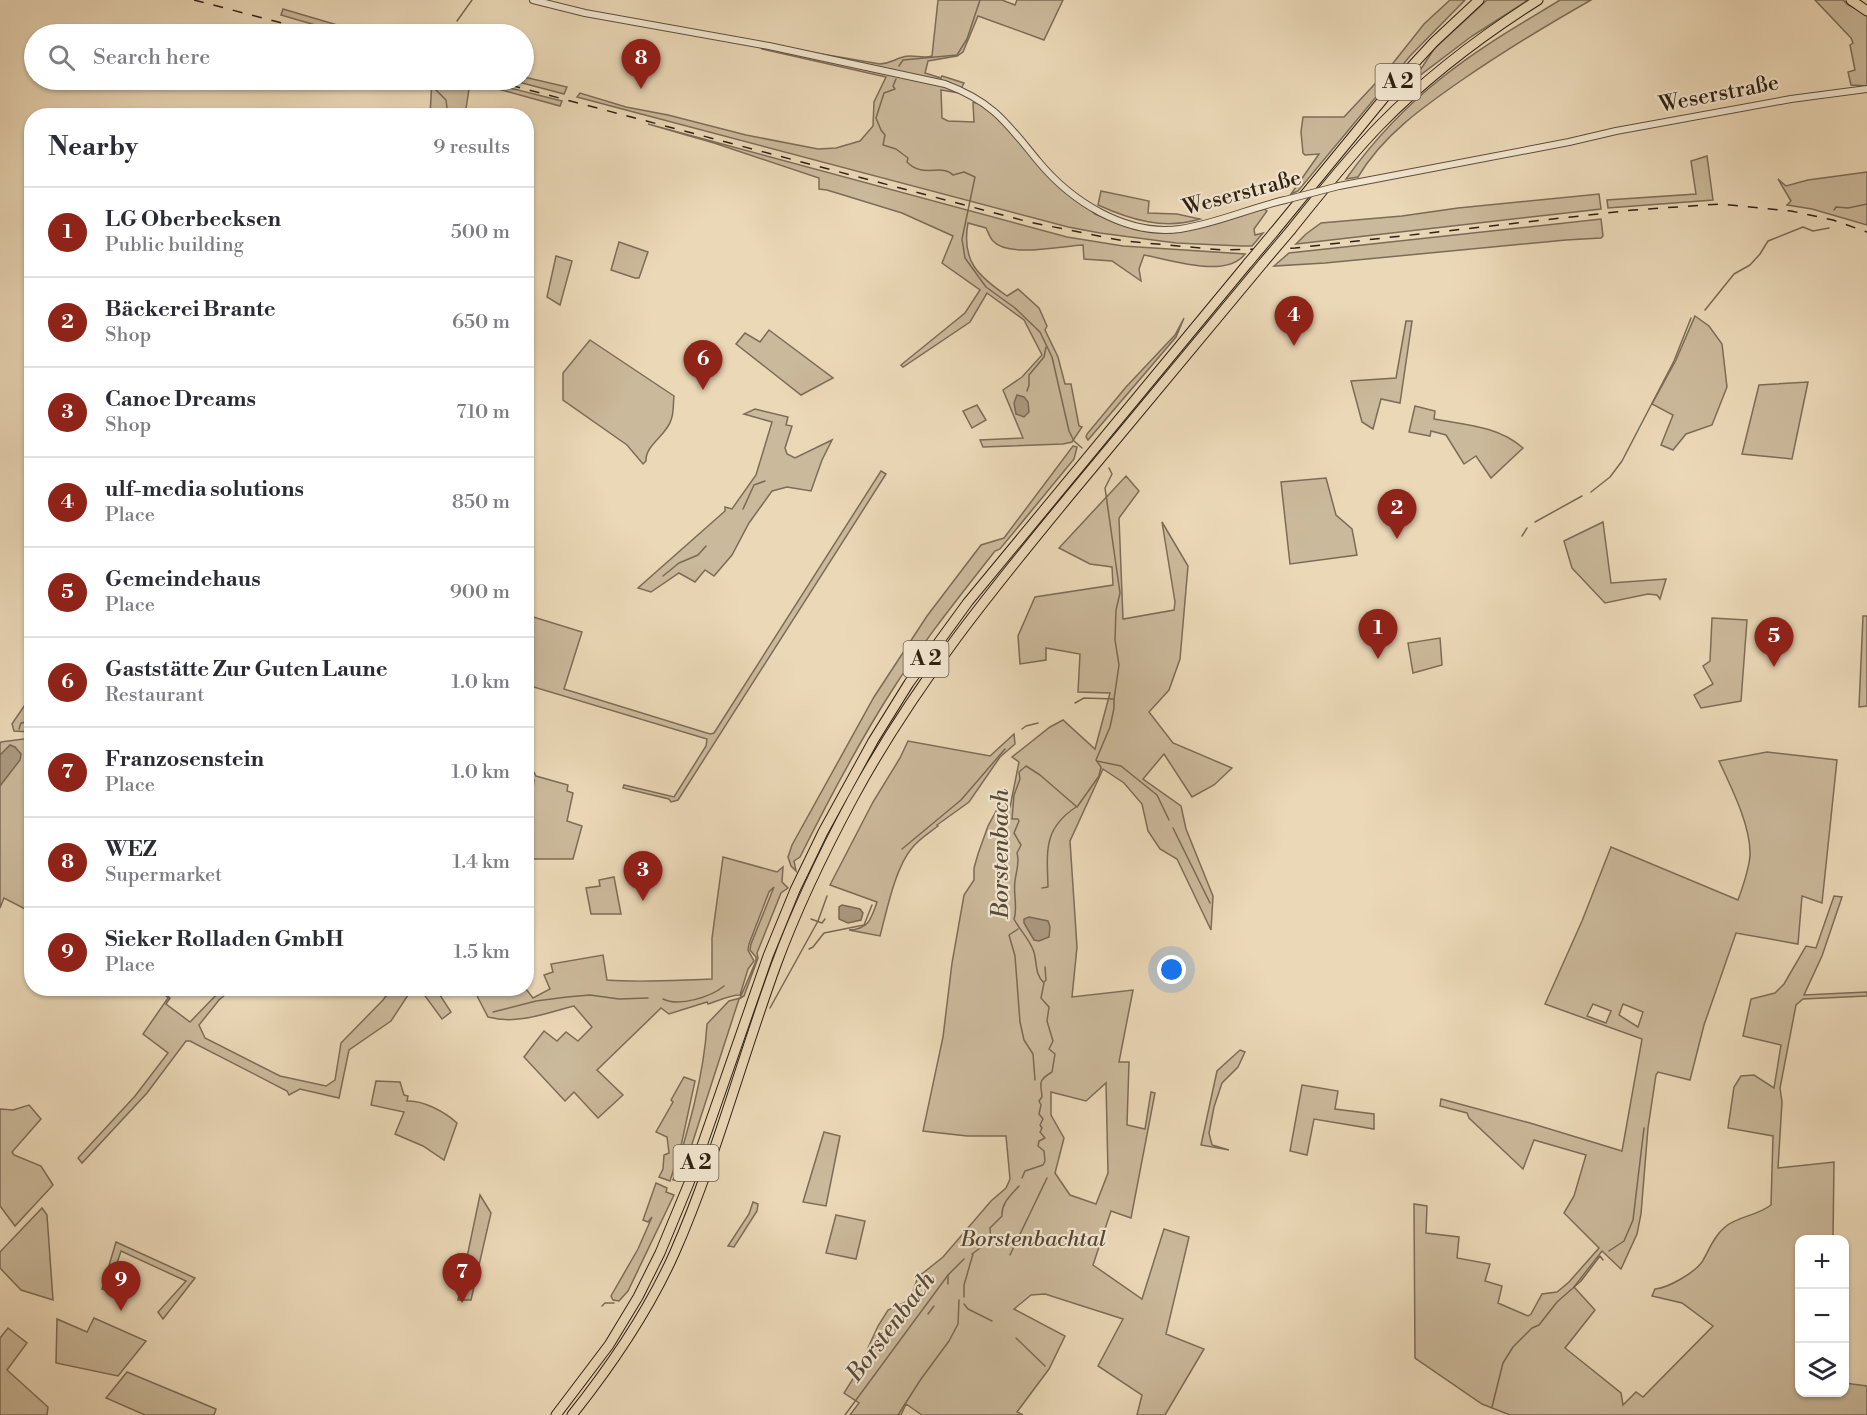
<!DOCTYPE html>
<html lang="en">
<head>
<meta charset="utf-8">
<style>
	:root { --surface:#fff; --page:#f7f7f7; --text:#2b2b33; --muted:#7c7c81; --line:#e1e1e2; --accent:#8f2418 }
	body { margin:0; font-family:"Libre Bodoni",serif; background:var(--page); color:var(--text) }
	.controls { position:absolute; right:18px; bottom:18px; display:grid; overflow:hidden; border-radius:12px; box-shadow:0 2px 4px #0004 }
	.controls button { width:54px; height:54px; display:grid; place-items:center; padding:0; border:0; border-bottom:2px solid var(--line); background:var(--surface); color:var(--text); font:30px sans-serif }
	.you { position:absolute; left:1172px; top:970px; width:21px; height:21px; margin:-15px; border:4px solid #fff; border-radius:50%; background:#1a73e8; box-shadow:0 0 0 9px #1a73e833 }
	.badge { display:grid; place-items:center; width:39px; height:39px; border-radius:50%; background:var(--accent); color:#fff; font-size:20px; font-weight:700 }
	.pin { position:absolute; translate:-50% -50px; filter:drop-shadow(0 2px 3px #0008) }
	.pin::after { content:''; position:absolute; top:32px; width:21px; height:18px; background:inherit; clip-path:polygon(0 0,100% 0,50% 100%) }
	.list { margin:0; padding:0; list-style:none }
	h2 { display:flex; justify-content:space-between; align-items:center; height:78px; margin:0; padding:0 24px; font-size:26px }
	h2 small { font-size:20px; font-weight:400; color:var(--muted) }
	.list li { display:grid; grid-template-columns:39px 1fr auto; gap:18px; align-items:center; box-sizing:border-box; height:90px; padding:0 24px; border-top:2px solid var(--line) }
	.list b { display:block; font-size:22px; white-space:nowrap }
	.list p { margin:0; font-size:20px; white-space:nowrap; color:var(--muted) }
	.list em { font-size:20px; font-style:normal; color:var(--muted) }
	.icon { flex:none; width:33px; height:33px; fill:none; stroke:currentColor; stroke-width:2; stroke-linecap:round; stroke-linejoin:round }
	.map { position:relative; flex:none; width:1867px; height:1415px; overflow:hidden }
	.search { position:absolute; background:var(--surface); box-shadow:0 2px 4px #0004; left:24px; top:24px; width:510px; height:66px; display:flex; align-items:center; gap:15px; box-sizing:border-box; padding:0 21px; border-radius:33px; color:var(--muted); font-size:22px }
	.panel { position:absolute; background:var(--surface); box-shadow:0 2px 4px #0004; left:24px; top:108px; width:510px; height:888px; border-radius:24px }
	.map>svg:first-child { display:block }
</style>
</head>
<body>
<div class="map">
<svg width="1867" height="1415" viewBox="0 0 1867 1415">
	<rect width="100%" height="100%" fill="#ebd8b7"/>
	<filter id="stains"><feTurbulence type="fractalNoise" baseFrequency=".00333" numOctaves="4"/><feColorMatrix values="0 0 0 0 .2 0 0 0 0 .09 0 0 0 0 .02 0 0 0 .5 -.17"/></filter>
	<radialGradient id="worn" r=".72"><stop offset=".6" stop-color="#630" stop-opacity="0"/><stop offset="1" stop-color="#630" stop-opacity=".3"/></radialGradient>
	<g fill="#cbb99b" stroke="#7c6c57" stroke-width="1.5" fill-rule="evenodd">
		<path d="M938 0H1002L1015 5 1017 0H1063L1044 40 978 16 963 52 957 56 928 61 925 73 941 78 942 76 964 83 959 93 941 90 942 118 948 121 974 122 973 103 979 102 991 109 1036 159 1095 214 1126 226 1170 233 1264 209 1267 211 1254 229 1255 235 1263 233 1252 246H1242L1176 243 1100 233 1068 227 577 97 580 93 626 107 668 115 746 135 818 149 836 148 860 141 873 126 874 102 886 77 762 49 758 43 880 64C891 63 893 60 903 57 912 54 923 59 932 56Z"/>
		<polygon points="1450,0 1465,0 1410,56 1298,191 1291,194 1319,154 1305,155 1303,153 1301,132 1303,117 1344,117 1386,72 1424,24"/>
		<polygon points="1487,0 1528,0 1472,36 1419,76 1417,75 1434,49"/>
		<path d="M1560 0H1591C1547 25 1504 51 1462 80 1423 107 1383 135 1358 177L1346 179C1373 141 1407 105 1444 76 1480 47 1521 24 1560 0Z"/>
		<polygon points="1815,0 1843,0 1848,5 1867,14 1867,86 1851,85 1848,72 1855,70 1850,45 1853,43 1851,38"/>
		<polygon points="283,9 368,34 346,34 281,15"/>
		<polygon points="524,77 567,87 564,94 511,80 524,80"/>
		<polygon points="432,80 478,80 562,101 560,106 498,89 470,83 465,115 430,115"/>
		<path d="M648 124 1067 237 1123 246 1245 254C1226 279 1171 260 1144 255L1139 269 1141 281 1112 261 1084 259 1083 245C1061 246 1008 258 993 241 990 238 988 232 986 228L968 223C961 261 978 276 1007 296L1018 289 1039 308 1047 326 1045 330 1058 357 1065 384H1071L1079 426 1082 427 1072 442 1063 444 983 447 980 440 1023 438 1003 390 1022 377 1042 355 1024 320 987 293 970 322 903 367 901 365 965 313 980 290 942 263 953 236 902 213 827 190 819 189V178L714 143Z"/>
		<polygon points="1707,156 1713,200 1608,208 1607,200 1696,194 1691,161"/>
		<polygon points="1867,172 1867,225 1812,209 1787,205 1791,201 1778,179 1786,186 1808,180"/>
		<path d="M1101 191 1149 201 1148 213 1177 214 1200 219C1164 230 1131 220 1098 205Z"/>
		<polygon points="1599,194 1601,209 1296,244 1306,234 1321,223 1402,216 1458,208"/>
		<polygon points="1601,219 1603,236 1601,238 1566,240 1325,263 1274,266 1289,253"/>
		<polygon points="619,242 648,252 639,278 635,278 611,270"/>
		<polygon points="556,256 572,261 560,305 547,297"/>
		<polygon points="1695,316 1709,326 1722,344 1727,387 1712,425 1686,434 1673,450 1661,445 1673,415 1652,404 1676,360"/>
		<polygon points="1184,318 1176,337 1088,440 1086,437 1087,434 1126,387 1175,335"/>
		<polygon points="1406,321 1412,321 1400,403 1381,399 1373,429 1362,422 1351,381 1396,378"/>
		<polygon points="769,330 833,378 801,395 736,344 745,333 760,342"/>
		<path d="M590 340 674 396C673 404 674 413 671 420 667 435 645 445 646 461L643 464 627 445 563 400V373Z"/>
		<polygon points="1808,382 1792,459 1742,454 1759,385"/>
		<polygon points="977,405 986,420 972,428 963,411"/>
		<path d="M1415 406 1435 411 1434 419C1466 425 1498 426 1523 448L1491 478 1476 456 1464 464 1446 435 1431 431 1430 436 1409 432Z"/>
		<polygon points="755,409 788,417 786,425 792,426 785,448 787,454 795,458 832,440 822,460 811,491 787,487 772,491 749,523 732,555 714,576 705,570 695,582 679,573 651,592 638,588 725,511 725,507 732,509 756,475 772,422 744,414"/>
		<path d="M1073 446 1077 447 1074 459 1000 549 995 551C959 597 922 643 891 692 857 745 828 801 800 857L794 861 796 871 791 866 788 857 792 845 874 697 927 616 981 545 1004 538Z"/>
		<polygon points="881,471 886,474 678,800 671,802 669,799 623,788 624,785 674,797 706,746 707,739 527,685 527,615 582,632 564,689 710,734 714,733"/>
		<path d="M1126 476 1139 491 1119 518 1123 619 1174 610 1175 602 1162 522 1188 566 1180 659 1169 690 1149 712 1173 743 1232 768 1214 785 1192 797 1164 754 1143 779 1181 806 1186 829 1213 896 1211 930 1177 859 1160 849 1148 831 1142 804 1124 783 1103 769 1070 841 1077 947 1072 997 1133 990 1119 1062H1129L1127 1125 1145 1129 1151 1092 1155 1093 1131 1218 1111 1211 1093 1265 1142 1299 1164 1229 1189 1237 1166 1334 1204 1349 1165 1415H1137L1142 1395 1098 1366 1123 1319 1045 1294 1031 1295 1014 1309 1065 1336 1049 1369 1017 1412 1023 1415H922L906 1404 901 1415H850L859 1403 844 1393 856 1374 878 1326 888 1310 910 1300 918 1277 943 1257 991 1201 1006 1188 1010 1179 1006 1136H967L923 1131 943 1037 952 963 964 895 974 880V868L978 854 988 826 1001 802 1010 807 1019 762 1012 757 1050 727 1063 720 1095 749 1110 693 1078 692 1080 654 1046 648V660L1020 664 1018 636 1035 597 1113 585 1112 567 1090 564 1059 548ZM1106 1083 1108 1173 1096 1204 1070 1195 1055 1173 1064 1138 1051 1115V1092L1086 1101Z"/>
		<polygon points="1326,478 1336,515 1352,529 1357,555 1290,564 1281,482"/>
		<polygon points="1603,522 1611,583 1666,579 1660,599 1657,595 1648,594 1605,603 1572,568 1564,541"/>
		<polygon points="1863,616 1867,616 1867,706 1859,707"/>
		<polygon points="1712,618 1747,620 1741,701 1701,708 1694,695 1713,684 1703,666 1710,661"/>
		<polygon points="1440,638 1442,665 1413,673 1408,643"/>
		<polygon points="31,696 31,732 14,731 12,724 14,721"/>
		<path d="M1014 734 1015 744 1000 757 969 802 937 825 938 826C929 833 919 839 912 848 895 868 887 910 880 936L849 930C869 929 871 919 877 902L830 885 873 802 900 758 908 741 990 756Z"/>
		<polygon points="31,738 26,785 32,790 31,912 4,898 0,908 0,744 1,742"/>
		<path d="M1767 752 1837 760 1822 903 1802 896 1798 944 1736 933 1704 1025 1690 1080 1658 1072 1656 1075 1648 1128 1641 1214 1637 1234 1621 1269 1602 1251 1574 1287 1595 1310 1565 1348 1621 1393 1623 1405 1636 1392 1643 1397 1713 1326 1682 1303 1652 1296 1655 1289C1668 1288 1694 1273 1702 1262 1709 1250 1714 1236 1725 1227 1738 1216 1757 1216 1771 1205L1773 1136 1728 1128 1734 1087 1741 1076 1754 1075 1774 1088 1781 1045 1743 1036 1751 999 1775 993 1784 984 1806 946 1816 948 1834 896 1842 897 1822 956 1804 995 1867 992V996L1803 999 1796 1005 1780 1088 1782 1102 1778 1168 1834 1162 1833 1239 1800 1240V1392H1844L1845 1383 1867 1386V1415H1510L1482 1404 1415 1358 1414 1204 1427 1206 1426 1233 1459 1237 1457 1258 1490 1264 1485 1281 1502 1286 1498 1303 1528 1316 1531 1314 1542 1294 1557 1292 1569 1282 1599 1248 1564 1213 1574 1196 1586 1155 1534 1140 1523 1169 1469 1118 1467 1113 1440 1106 1441 1099 1530 1123 1622 1151 1642 1039 1545 1004 1582 921 1611 847 1738 900C1743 886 1749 870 1750 855 1751 826 1731 787 1719 761ZM1593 1004 1611 1011 1606 1023 1587 1016ZM1623 1004 1643 1012 1638 1027 1619 1015Z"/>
		<polygon points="526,757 536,776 568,785 567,791 573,793 567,821 582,826 573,859 527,859 527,839 534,780 527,778"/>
		<path d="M723 857 777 872 783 867 782 882 788 888 781 893 757 953 758 958 744 996 739 999 680 1181 673 1180C688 1130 704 1076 707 1024L729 1001 740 998 756 961V957L750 950 751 944 774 887 769 892 749 944 748 950 754 961 748 969 740 995C729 995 718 1001 708 1004L707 1002 669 1014 661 1008 597 1070 623 1095 598 1118 574 1092 565 1101 524 1057 544 1031 557 1041 566 1032 578 1041 592 1027 574 1006C546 1013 518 1025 488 1017L476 994 488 989H526L533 998 550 989 544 975 553 972 551 964 603 955 607 980C642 983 677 980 712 979V938Z"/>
		<polygon points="614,877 621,914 591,914 586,888 600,886 599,880"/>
		<polygon points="160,989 170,989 165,993 170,998 166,1004 190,1022 222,989 232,989 219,1000 199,1025 205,1038 280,1076 326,1086 335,1080 341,1043 383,1000 391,989 412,989 391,1021 349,1050 339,1098 300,1089 289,1095 287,1091 190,1041 186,1041 147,1093 82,1163 78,1158 135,1096 168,1053 143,1034 168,998"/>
		<polygon points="420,989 436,989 451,1012 442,1019"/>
		<polygon points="1240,1050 1245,1052 1238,1067 1222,1083 1214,1107 1209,1133 1212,1145 1229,1150 1201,1145 1217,1071"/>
		<polygon points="684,1077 695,1081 681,1146 670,1181 659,1177 663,1169 664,1155 669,1153 667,1137 656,1132 673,1102 671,1100"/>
		<path d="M376 1081 400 1082 404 1095 408 1096 407 1101C423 1100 445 1112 457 1123L444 1160 423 1146 395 1134 404 1112 371 1105Z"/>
		<polygon points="1302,1085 1338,1091 1335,1109 1374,1114 1374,1129 1314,1119 1307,1155 1290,1151"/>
		<polygon points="29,1105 41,1119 12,1152 14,1155 41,1166 53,1185 15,1226 0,1206 0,1109 13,1110"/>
		<polygon points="824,1132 840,1136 826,1206 803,1202"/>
		<polygon points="656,1183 667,1188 666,1192 674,1195 628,1291 619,1301 613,1300 611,1296 638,1249 652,1217 648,1222 643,1220"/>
		<polygon points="480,1195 491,1213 471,1300 458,1300"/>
		<polygon points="753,1202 758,1204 757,1211 734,1247 728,1246 749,1214"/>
		<polygon points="42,1208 47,1215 53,1300 21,1290 0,1268 0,1252"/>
		<polygon points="836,1215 865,1221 856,1259 826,1253"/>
		<polygon points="116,1242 195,1278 163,1319 158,1312 186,1281 121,1251 108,1291 102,1289"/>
		<polygon points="94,1318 146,1341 118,1376 56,1363 57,1319 87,1332"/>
		<polygon points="8,1328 27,1343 7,1370 48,1407 47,1415 0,1415 0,1338"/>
		<polygon points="127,1372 216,1409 214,1415 145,1415 106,1398"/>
	</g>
	<g fill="#ab997f" stroke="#796954" stroke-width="1.5">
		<polygon points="1017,395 1024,397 1028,402 1029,412 1024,417 1016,414 1014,403"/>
		<polygon points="10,745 15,747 21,754 20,760 0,786 0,755"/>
		<polygon points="842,905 860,909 863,913 861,920 848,923 839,919 839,907"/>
		<polygon points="1029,917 1048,921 1050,927 1049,937 1039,941 1034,940 1024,923 1024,919"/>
	</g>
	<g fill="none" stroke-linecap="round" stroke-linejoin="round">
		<g stroke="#796954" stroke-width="1.5">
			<polyline points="457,21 472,0"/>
			<polyline points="446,34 450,30"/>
			<polyline points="899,66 903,60 957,55 967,39 980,0"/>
			<path d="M896 79 893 86 895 89 884 93 876 118 881 130 885 135 883 145 896 149 908 158 907 162C923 179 942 163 953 175L964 172 975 177 962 239 965 258 986 287 1015 308 1040 332 1052 357 1069 431 1074 441 1082 448"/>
			<polyline points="430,80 431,85 446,100 448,116"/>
			<polyline points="1834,210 1836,207 1848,208 1867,204"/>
			<polyline points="1705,310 1734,274 1750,265 1760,254 1768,241 1803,227 1813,231 1829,228"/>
			<polyline points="1027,391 1029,385 1029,375 1044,357 1046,347"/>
			<polyline points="1591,492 1610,477 1622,461 1674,361 1691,318"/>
			<polyline points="743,509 754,485 765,481"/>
			<polyline points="1535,522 1582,496"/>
			<polyline points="1522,536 1527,528"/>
			<polyline points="663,576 679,563 698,555 706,546"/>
			<polyline points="1075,703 1084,698 1114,699"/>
			<polyline points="19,729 21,723 32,721"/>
			<polyline points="1022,729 1026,726 1038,723"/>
			<polyline points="1097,761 1121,766 1157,795 1169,820"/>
			<polyline points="1173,828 1210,903"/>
			<polyline points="902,849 961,800 1005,749"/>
			<path d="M1042 888 1048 887C1047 851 1043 829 1076 807"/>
			<polyline points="811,919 822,923 825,919"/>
			<polyline points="1018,929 1009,935 1015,956 1020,1022 1024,1040 1033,1054 1035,1080"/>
			<polyline points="809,949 813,947 824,933 864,925 872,905"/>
			<polyline points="1044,982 1046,980 1045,967"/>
			<path d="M663 999C679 1007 711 997 724 986"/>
			<polyline points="770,1008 818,921 827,896"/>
			<polyline points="493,1012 536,1001 567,997 590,995 619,999 648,998"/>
			<path d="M1022 1178 1025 1171 1043 1165 1045 1161 1044 1151 1038 1146 1039 1141 1045 1138 1040 1132 1042 1128 1040 1125 1043 1119 1039 1114 1041 1105 1039 1101 1042 1097C1041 1083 1037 1081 1052 1072L1055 1054 1049 1049 1053 1041 1047 1021 1049 1007 1041 998 1044 983C1035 975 1037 963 1034 952 1029 938 1020 931 1014 919 1018 907 1013 894 1015 881 1016 872 1020 862 1017 853L1021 845 1014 833 1019 821 1018 819H1012L1014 795 1020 779 1019 772 1026 766 1040 775 1077 807 1099 776 1101 767 1096 760 1110 727 1114 708V699L1119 665 1115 640 1116 610 1120 593 1105 488 1112 474 1109 468"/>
			<polyline points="1609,1251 1624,1241 1633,1220 1644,1128"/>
			<path d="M972 1254 991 1240 990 1228 1002 1216C1001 1203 1011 1195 1019 1186"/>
			<polyline points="1010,1255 1047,1178"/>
			<polyline points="948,1275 948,1284"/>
			<polyline points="964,1297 964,1285 973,1254"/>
			<polyline points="964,1304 968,1309 992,1321"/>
			<polyline points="602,1306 605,1303 614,1303"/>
			<polyline points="928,1314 934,1306"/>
			<polyline points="1016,1338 1045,1366"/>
			<polyline points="1492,1407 1503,1363 1513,1347 1532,1328 1539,1325 1557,1302 1581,1281 1600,1256 1603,1260"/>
			<polyline points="845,1415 948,1275 964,1259"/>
			<polyline points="898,1415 921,1379 949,1341 958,1324 959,1300"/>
		</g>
		<g stroke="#5d4e3c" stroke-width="8">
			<g id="tertiary">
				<path d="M533 0 585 13 769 46 945 84C993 102 1006 122 1038 161 1071 201 1125 236 1180 229 1215 224 1250 208 1285 200"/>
				<polyline points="1339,186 1569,142 1616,131 1791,99 1867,89"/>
			</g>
		</g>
		<g stroke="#2e2013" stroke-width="11">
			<g id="motorway">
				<polyline points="1851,0 1867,11"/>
				<path d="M1291 230C1320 194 1348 158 1380 125 1428 76 1481 36 1538 0"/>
				<polyline points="1274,232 1398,81 1434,42 1479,0"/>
				<polyline points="556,1415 609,1345 638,1297 660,1253 689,1183 768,956 795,890 823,832 873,741 909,683 968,602 1248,263"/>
				<path d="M572 1415C611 1366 648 1312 674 1254 715 1161 741 1061 776 965 797 908 824 852 853 798 913 687 991 591 1071 494 1135 417 1199 340 1263 263"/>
			</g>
		</g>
		<use href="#tertiary" stroke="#f2e6d0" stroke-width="6"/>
		<use href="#motorway" stroke="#ebd8b7" stroke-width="9"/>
		<g stroke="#2e2013" stroke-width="1.5" stroke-dasharray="10 10" stroke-linecap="butt">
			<polyline points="194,0 324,34"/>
			<polyline points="491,80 1029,222 1124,241 1222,250 1295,248 1633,210 1720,204 1791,211 1833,220 1867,232"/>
		</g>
		<g stroke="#5d4e3c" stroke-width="8" stroke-linecap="butt">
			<polyline id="tertiary-bridge" points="1285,200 1339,186"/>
		</g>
		<g stroke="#2e2013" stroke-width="11" stroke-linecap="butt">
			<g id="motorway-bridge">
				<polyline points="1248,263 1274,232"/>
				<polyline points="1263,263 1291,230"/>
			</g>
		</g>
		<use href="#tertiary-bridge" stroke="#f2e6d0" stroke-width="6"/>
		<use href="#motorway-bridge" stroke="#ebd8b7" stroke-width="9"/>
	</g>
	<g text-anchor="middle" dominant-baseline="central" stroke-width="4.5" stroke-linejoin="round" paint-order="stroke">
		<g fill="#f2e6d0" stroke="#695b4c" stroke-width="1.5">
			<rect x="1375.5" y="64" width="45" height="36" rx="4.5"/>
			<rect x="903.5" y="641" width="45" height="36" rx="4.5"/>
			<rect x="673.5" y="1145" width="45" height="36" rx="4.5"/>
		</g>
		<g font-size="21" font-weight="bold" fill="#2e2013">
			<text x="1398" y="82">A 2</text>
			<text x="926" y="659">A 2</text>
			<text x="696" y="1163">A 2</text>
		</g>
		<g font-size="22" fill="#2e2013" stroke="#f2e6d0">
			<text transform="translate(1719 94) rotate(-11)">Weserstraße</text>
			<text transform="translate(1242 193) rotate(-15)">Weserstraße</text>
		</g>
		<g font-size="22" font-style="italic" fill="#554635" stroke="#f2e6d0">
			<text x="1033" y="1239">Borstenbachtal</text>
		</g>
		<g font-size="24" font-style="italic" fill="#5a4a39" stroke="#f2e6d0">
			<text transform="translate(1001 854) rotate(-90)">Borstenbach</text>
			<text transform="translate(891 1327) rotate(-53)">Borstenbach</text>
		</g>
	</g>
	<rect width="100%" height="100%" filter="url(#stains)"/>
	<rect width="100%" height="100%" fill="url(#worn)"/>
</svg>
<div class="controls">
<button>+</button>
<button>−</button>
<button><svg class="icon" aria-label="layers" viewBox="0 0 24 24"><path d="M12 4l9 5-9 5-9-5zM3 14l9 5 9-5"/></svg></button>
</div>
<div class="you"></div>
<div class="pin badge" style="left:1378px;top:659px">1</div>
<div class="pin badge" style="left:1397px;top:539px">2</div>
<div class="pin badge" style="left:643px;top:901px">3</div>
<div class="pin badge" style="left:1294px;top:346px">4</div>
<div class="pin badge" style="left:1774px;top:667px">5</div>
<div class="pin badge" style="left:703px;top:390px">6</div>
<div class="pin badge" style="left:462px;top:1303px">7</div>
<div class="pin badge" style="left:641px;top:89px">8</div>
<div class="pin badge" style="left:121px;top:1311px">9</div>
<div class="search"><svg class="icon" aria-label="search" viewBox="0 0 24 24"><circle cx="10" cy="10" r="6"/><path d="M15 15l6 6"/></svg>Search here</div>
<section class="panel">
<h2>Nearby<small>9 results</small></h2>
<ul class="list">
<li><span class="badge">1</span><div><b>LG Oberbecksen</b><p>Public building</p></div><em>500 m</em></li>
<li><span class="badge">2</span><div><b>Bäckerei Brante</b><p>Shop</p></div><em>650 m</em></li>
<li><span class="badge">3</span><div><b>Canoe Dreams</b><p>Shop</p></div><em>710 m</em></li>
<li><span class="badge">4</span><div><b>ulf-media solutions</b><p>Place</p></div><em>850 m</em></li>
<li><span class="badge">5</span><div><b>Gemeindehaus</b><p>Place</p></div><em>900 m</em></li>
<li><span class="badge">6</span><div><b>Gaststätte Zur Guten Laune</b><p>Restaurant</p></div><em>1.0 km</em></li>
<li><span class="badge">7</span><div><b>Franzosenstein</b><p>Place</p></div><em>1.0 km</em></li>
<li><span class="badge">8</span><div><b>WEZ</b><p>Supermarket</p></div><em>1.4 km</em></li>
<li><span class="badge">9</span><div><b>Sieker Rolladen GmbH</b><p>Place</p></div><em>1.5 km</em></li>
</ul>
</section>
</div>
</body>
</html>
